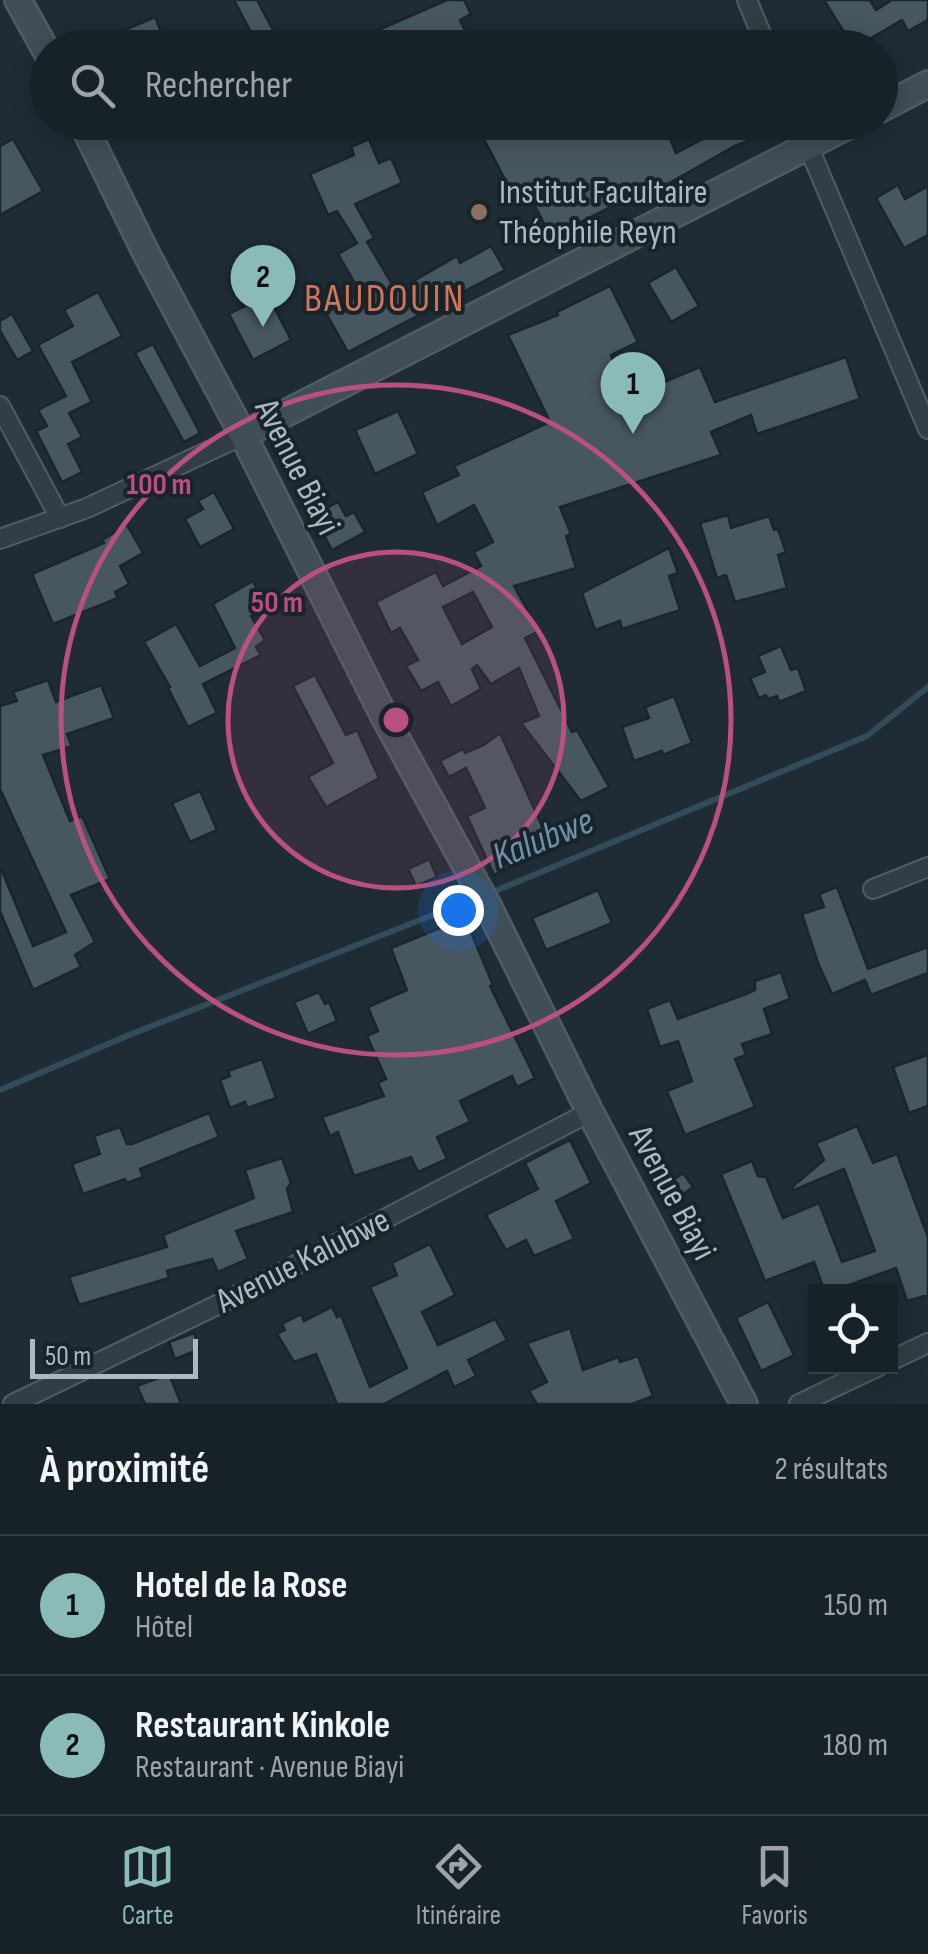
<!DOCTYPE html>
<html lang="fr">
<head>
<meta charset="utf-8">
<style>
	:root { --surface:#172128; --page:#202930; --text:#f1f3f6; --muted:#9ea3a8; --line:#363e45; --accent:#8bbbb9 }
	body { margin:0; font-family:"Sofia Sans Condensed",sans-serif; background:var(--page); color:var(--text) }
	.controls { position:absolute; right:30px; bottom:30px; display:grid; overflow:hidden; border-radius:0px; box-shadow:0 5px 25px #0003 }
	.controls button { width:90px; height:90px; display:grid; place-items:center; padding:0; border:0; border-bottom:2px solid var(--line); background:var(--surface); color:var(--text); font:50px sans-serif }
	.scale { position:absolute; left:30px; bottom:25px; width:168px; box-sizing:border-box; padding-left:10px; border:5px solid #acb9c3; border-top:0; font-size:28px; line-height:35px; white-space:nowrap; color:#acb9c3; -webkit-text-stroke:8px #18232a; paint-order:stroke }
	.you { position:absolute; left:458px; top:910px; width:35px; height:35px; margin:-25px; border:8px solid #fff; border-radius:50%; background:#1a73e8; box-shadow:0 0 0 15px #1a73e833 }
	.badge { display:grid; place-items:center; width:65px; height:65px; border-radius:50%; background:var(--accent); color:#111; font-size:32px; font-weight:700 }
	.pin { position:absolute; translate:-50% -82px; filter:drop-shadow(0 2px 5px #0008) }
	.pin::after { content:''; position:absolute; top:52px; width:35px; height:30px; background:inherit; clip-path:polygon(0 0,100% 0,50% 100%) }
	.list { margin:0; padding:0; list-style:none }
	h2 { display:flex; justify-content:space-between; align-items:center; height:130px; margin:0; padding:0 40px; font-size:42px }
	h2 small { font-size:32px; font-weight:400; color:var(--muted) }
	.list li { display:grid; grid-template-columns:65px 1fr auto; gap:30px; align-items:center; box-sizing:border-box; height:140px; padding:0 40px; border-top:2px solid var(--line) }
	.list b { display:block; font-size:38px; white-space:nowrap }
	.list p { margin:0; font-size:32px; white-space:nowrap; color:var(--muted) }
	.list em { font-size:32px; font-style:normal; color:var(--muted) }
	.icon { flex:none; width:55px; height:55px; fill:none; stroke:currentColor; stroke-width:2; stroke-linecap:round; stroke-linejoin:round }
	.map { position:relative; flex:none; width:928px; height:1404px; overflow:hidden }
	.search { position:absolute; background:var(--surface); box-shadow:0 5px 25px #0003; left:30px; right:30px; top:30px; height:110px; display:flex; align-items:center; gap:25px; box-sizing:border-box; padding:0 35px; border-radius:55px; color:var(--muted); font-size:38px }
	.sheet { height:410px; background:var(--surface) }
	nav { display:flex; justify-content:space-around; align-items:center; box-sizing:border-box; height:140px; border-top:2px solid var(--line); background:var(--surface); font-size:28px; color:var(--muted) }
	nav a { display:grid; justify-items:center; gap:5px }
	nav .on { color:var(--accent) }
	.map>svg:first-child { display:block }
</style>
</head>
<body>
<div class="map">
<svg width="928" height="1404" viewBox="0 0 928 1404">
	<rect width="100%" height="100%" fill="#1f2c35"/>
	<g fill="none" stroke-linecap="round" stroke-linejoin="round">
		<g stroke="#324c5c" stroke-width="6">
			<polyline points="488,894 867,736 928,687"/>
			<polyline points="0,1090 129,1035 476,898"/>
		</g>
	</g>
	<g fill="#475761" stroke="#1a252c" stroke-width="2.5" fill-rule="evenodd">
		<polygon points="234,0 257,0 273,30 255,40"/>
		<polygon points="447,0 464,0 471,14 460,20 473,48 384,48 376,31"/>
		<polygon points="824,0 870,0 876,10 892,0 928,0 928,20 908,31 902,20 854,48"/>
		<polygon points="155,17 168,48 83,48"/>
		<polygon points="475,122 663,122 676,153 735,122 786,122 786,126 735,146 657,190 654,185 557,234 554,229 548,231 527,191 514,197"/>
		<polygon points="13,139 43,191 0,215 0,146"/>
		<polygon points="369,139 379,163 391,158 402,183 355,204 374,238 367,242 396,291 457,256 460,263 491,246 505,270 348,352 326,313 361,294 338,254 357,243 337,211 328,215 310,174 354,155 351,147"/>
		<polygon points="898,185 905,199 928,186 928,235 904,248 876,198"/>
		<polygon points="676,267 699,306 671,322 648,283"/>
		<path d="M610 286 638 342 611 355 628 397 700 367 715 402 846 357 860 399 757 434 751 415 711 432 721 455 560 507 571 534 566 536 576 568 514 586 539 631 525 638 572 732 577 730 609 787 581 801 521 723 539 716 519 668 491 684 477 665 472 669 481 689 451 706 438 682 421 691 406 666 418 660 400 628 391 633 376 602 436 572 443 586 481 566 474 552 493 542 474 505 437 525 422 492 459 475 454 466 550 422 508 335 558 315 557 312ZM473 592 492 627 462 644 443 607Z"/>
		<polygon points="98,292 122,336 72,362 92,402 69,413 82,437 68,444 82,472 62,482 36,431 47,426 38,410 66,396 38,345 73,326 64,310"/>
		<polygon points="268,295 291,340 253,360 229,314"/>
		<polygon points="12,314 33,351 17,360 0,331 0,321"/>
		<polygon points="153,344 200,433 184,442 135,353"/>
		<polygon points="398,411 418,454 375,474 355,430"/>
		<polygon points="214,492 234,529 200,547 185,519 203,509 198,501"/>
		<polygon points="338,502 346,516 354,512 365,532 332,550 313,515"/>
		<polygon points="728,515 731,528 769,516 774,530 778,529 786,552 778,555 787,588 735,602 726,575 717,578 700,523"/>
		<polygon points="127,525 143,553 120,566 129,584 115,592 118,598 53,624 32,574 104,543 102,540"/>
		<polygon points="669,548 678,573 669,576 680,610 622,629 620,621 595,630 582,593"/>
		<polygon points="253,581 266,609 251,616 265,640 256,647 261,655 203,684 217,713 188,727 168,688 170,687 144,642 176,624 200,666 235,648 213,604"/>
		<polygon points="781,646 791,670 798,668 806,691 779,702 777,696 768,699 766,695 759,698 750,678 765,672 758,656"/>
		<polygon points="315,675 346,735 357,730 379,778 326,807 308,777 333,763 293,686"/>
		<polygon points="48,680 56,702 101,685 114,718 67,734 72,746 43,755 70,821 82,816 110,879 71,895 95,942 75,955 81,967 33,990 0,911 0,866 33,946 66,932 0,789 0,706 17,701 13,692"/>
		<polygon points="674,696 692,743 663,755 662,751 634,761 622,727 649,718 645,707"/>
		<polygon points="500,733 552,848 494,875 467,816 485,808 466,768 449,777 440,761 463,749 465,753 484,745"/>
		<polygon points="200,791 217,830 190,842 172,803"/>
		<polygon points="429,859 437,877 416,886 408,869"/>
		<polygon points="837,887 868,969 928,947 928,973 871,995 865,980 832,994 818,963 802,914 824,907 819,894"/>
		<polygon points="598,890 612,923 546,950 532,918"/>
		<polygon points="465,918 493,985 490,986 535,1078 517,1087 512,1076 460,1101 470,1122 437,1137 447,1159 418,1172 411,1157 354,1176 338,1132 330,1136 322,1117 384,1096 378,1083 386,1079 367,1036 378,1031 368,1007 407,990 391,948"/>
		<polygon points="781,972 790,999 764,1009 772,1034 742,1044 746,1055 735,1059 755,1107 685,1135 667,1091 692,1081 678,1041 660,1047 647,1009 670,1000 678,1019 746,994 755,990 755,981"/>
		<polygon points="319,992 325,1004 329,1002 337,1021 308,1034 294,1002"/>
		<polygon points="928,1055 928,1106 909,1113 893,1067"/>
		<polygon points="262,1059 276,1098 247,1108 245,1102 230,1108 220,1080 230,1076 228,1071"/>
		<polygon points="209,1113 219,1137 140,1169 143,1177 127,1183 125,1179 83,1194 72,1164 100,1154 94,1136 120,1127 127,1144 132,1144"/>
		<polygon points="857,1126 873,1163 897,1154 928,1237 928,1295 907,1301 896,1268 830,1292 825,1292 814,1262 765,1281 721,1174 752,1161 758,1176 766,1177 783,1218 819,1203 842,1262 875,1251 844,1169 794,1190 792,1187 824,1160 816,1143"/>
		<polygon points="570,1140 591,1183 556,1201 574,1239 534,1256 526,1240 506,1250 486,1215 538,1189 525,1163"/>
		<polygon points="282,1158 291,1183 287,1189 293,1212 236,1231 248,1259 218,1272 212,1259 167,1271 169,1278 79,1305 69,1277 167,1247 163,1235 254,1198 245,1170"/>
		<polygon points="683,1173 693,1187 675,1200 665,1186"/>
		<polygon points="430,1244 455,1295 422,1312 438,1345 495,1319 507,1340 468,1360 476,1376 454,1387 447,1371 384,1404 337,1404 316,1354 294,1362 277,1334 285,1330 282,1324 301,1314 304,1321 332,1307 337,1317 341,1315 370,1387 407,1368 370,1287 397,1275 392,1263"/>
		<polygon points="768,1302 794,1355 761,1371 736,1318"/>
		<polygon points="570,1328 583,1370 618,1357 620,1362 638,1356 653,1396 632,1404 537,1404 529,1391 547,1382 527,1343"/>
		<polygon points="194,1333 200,1349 175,1359 169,1342"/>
		<polygon points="169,1374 181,1404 145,1404 137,1386"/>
	</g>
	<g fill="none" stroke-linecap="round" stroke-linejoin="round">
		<g stroke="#505c64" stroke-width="22">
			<g id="street">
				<polyline points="747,0 767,48"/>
				<polyline points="798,122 928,429"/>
				<polyline points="0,406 60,518"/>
				<polyline points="0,539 87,508 243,435"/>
				<polyline points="873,889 928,867"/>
				<polyline points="890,1361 928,1343"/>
				<polyline points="13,1404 250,1289 590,1112"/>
				<polyline points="799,1404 879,1366"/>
			</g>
		</g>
		<g stroke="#505c64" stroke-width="30">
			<g id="secondary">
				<polyline points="18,0 48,54"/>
				<polyline points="880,109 928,84"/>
				<polyline points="82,122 146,253 243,435 384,716 488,906 590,1112 744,1404"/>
				<polyline points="243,435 855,122"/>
			</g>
		</g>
		<use href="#street" stroke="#323e45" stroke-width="18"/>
		<use href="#secondary" stroke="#404e58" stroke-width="25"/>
	</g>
	<circle cx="396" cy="720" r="168" fill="#ba507f" fill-opacity=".12"/>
	<g fill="none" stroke="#ba507f" stroke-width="5">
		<circle cx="396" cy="720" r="168"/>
		<circle cx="396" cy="720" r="335"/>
	</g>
	<circle fill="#8d6e63" stroke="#18232a" stroke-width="4" cx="479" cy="212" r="10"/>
	<g text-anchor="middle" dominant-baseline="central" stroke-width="8" stroke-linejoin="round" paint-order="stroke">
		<g font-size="35" fill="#acb9c3" stroke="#18232a" text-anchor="start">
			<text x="499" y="192">Institut Facultaire<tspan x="499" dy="40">Théophile Reyn</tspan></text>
		</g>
		<g font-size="35" fill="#acb9c3" stroke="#18232a">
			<text transform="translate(297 467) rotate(63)">Avenue Biayi</text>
			<text transform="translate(672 1193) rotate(62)">Avenue Biayi</text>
			<text transform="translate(303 1261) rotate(-27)">Avenue Kalubwe</text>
		</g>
		<g font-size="38" font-style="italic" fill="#6d91a7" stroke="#18232a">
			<text transform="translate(543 839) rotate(-22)">Kalubwe</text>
		</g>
		<g font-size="40" letter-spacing="2.5" fill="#d17659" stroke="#18232a">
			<text x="385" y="299">BAUDOUIN</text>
		</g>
	</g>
	<circle cx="396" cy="720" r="15" fill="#ba507f" stroke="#18232a" stroke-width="5"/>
	<g font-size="30" text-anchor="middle" font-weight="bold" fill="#ba507f" stroke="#18232a" stroke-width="8" stroke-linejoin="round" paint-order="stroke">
		<text x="159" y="494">100 m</text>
		<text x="277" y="612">50 m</text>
	</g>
</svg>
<div class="controls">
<button><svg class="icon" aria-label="locate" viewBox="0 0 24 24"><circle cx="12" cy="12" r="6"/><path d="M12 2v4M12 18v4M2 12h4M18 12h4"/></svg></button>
</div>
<div class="scale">50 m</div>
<div class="you"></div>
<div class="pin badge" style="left:633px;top:434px">1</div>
<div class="pin badge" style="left:263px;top:327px">2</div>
<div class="search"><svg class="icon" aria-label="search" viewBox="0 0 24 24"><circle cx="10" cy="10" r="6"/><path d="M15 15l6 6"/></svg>Rechercher</div>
</div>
<section class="sheet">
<h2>À proximité<small>2 résultats</small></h2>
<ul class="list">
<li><span class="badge">1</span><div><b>Hotel de la Rose</b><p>Hôtel</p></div><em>150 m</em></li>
<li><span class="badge">2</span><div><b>Restaurant Kinkole</b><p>Restaurant · Avenue Biayi</p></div><em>180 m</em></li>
</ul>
</section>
<nav>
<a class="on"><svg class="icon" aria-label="map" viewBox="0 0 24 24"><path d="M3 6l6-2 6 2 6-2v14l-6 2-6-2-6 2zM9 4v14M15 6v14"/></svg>Carte</a>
<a><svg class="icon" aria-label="directions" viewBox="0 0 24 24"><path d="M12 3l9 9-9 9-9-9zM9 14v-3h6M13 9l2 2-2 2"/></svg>Itinéraire</a>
<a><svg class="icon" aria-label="saved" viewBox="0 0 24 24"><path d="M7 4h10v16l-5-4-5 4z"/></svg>Favoris</a>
</nav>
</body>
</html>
